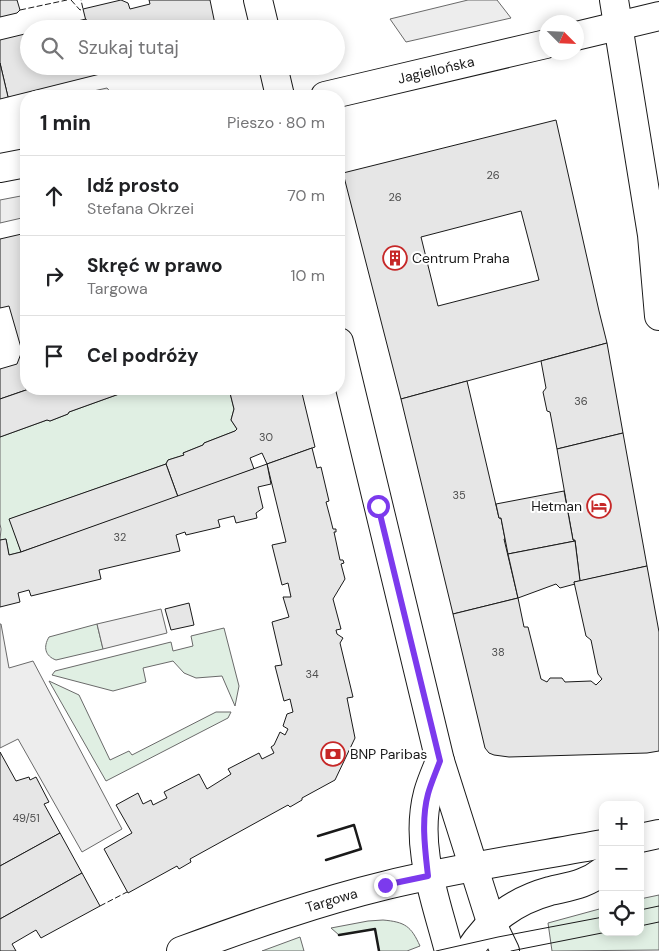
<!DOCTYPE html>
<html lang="pl">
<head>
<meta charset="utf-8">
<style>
	:root { --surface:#fff; --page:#f6f6f6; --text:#202124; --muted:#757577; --line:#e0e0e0 }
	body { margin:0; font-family:"DM Sans",sans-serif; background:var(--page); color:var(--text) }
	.controls { position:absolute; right:15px; bottom:15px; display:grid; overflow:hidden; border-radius:10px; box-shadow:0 2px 12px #0003 }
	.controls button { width:45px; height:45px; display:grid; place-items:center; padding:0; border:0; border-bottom:1px solid var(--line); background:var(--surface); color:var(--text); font:25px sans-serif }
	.compass { position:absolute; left:539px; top:15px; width:45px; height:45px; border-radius:50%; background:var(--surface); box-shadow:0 2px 12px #0003; rotate:114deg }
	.stop { position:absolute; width:15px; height:15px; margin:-11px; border:4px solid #7c3aed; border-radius:50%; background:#fff }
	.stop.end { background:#7c3aed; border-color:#fff; box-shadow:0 1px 5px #0008 }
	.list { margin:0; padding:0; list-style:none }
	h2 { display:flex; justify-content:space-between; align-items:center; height:65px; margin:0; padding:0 20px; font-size:21px }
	h2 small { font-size:16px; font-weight:400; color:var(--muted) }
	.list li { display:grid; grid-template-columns:32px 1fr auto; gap:15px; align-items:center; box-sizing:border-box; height:80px; padding:0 20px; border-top:1px solid var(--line) }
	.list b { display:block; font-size:19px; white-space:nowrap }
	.list p { margin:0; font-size:16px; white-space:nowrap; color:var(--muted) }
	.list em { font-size:16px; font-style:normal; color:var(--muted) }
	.icon { flex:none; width:28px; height:28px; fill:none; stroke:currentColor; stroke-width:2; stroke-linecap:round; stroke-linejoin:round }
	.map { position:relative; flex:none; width:659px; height:951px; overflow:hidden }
	.search { position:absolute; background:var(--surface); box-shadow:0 2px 12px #0003; left:20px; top:20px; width:325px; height:55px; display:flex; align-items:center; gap:12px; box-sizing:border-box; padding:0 18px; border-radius:28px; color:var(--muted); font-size:19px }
	.panel { position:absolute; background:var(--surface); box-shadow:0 2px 12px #0003; left:20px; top:90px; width:325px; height:305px; border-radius:20px }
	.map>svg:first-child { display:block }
</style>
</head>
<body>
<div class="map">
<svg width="659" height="951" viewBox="0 0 659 951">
	<rect width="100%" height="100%" fill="#fff"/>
	<g fill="#e0efe3" stroke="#6a6a6a">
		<polygon points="133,389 229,389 234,409 231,420 237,429 235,431 204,443 203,445 183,453 184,455 168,460 166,464 10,519 21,552 9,555 6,539 0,540 1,529 0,524 0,437 47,420 50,421 68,414 69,412"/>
		<path d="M97 624 103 649 56 660C45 656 43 647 49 637Z"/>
		<polygon points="224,628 239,686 235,706 222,676 196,678 184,673 173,661 143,668 146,682 113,691 52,675 55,671 171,642 173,651 193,646 191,636"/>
		<polygon points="49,681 79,695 110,760 129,751 132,755 216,712 231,712 228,718 106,781"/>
		<polygon points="659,895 659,950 552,951 548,923 603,908 603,932 640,932 640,899"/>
		<path d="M383 920C405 922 411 926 420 946L407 951H379L375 929 339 935 331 928 368 921Z"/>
		<polygon points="300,937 304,951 262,951"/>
	</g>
	<g fill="#ededed" stroke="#6a6a6a">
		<polygon points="468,0 497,0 511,18 406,42 390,19"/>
		<polygon points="107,88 114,96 71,96"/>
		<polygon points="26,195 26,217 0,223 0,200"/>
		<polygon points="161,609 167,633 103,649 97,624"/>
		<polygon points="0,624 1,624 9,668 33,661 122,829 82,852 18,739 0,748"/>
	</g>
	<g fill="#e6e6e6" stroke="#1a1a1a" fill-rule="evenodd">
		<polygon points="0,0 17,0 20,10 17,13 0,17"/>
		<polygon points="121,0 128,3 130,9 150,4 149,0 210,0 216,29 88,29 83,9"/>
		<polygon points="86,19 88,29 45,29"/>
		<polygon points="29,33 29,66 98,66 100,74 8,97 0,63 0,40"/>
		<polygon points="0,63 8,97 0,99"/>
		<polygon points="98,66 139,66 100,74"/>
		<path d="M556 120 599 311 607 343 401 399 343 173ZM521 211 539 280 438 306 421 237Z"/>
		<polygon points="26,233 26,389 29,389 0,399 0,369 17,364 22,351 9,306 0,308 0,239"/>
		<polygon points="607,343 623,433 557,449 550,412 547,411 543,392 546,388 541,361"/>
		<polygon points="467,381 499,518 501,518 505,539 504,539 518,598 453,614 401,399"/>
		<polygon points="29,389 133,389 69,412 68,414 50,421 47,420 0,437 0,399"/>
		<polygon points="229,389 301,389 315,447 267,464 262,453 250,458 254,469 178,497 166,464 168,460 184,455 183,453 203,445 204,443 235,431 237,429 231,420 234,409"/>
		<polygon points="623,433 647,566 580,581 575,540 573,540 557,449"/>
		<polygon points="312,448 317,468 321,467 329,501 326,502 330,517 333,529 336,529 336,532 334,532 340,560 343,560 344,563 341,564 345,579 333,599 341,629 336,630 337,634 343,638 340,643 353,697 347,698 355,738 335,780 302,798 302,800 290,807 288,805 190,859 191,862 179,869 177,866 128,893 104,849 132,833 116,805 138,793 143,804 151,800 153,805 167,798 164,792 199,774 207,789 231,774 228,769 259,753 262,759 274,753 271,747 274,745 280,732 285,735 288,729 283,726 287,714 293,712 290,699 284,701 275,666 282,665 272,622 289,617 283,597 291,597 288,583 282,585 272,545 286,542 267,464"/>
		<polygon points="166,464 178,497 21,552 9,519"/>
		<polygon points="267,464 271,484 258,487 263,508 256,513 257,518 236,523 234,516 218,520 220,527 186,535 185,532 176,535 180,551 99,570 101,579 31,596 29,590 18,593 20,602 0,607 0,540 6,539 9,555 21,552"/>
		<polygon points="564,491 573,540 575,541 508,554 501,518 499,518 496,504"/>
		<polygon points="575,541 580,581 574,582 575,584 560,588 556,584 518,598 508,554"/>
		<polygon points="647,566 659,632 659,751 647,753 509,757 494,755 489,753 485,748 453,614 518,598 524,627 528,627 541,679 547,682 550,678 562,678 565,682 591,681 596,685 602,679 598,674 591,640 586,636 574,582"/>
		<polygon points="189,603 194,625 171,630 165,609"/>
		<polygon points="0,752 16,781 29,777 30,780 36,777 49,802 44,804 60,833 0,866"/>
		<polygon points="60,833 82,873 0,919 0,866"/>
		<polygon points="82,873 100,906 41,938 36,930 12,944 16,951 0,951 0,919"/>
	</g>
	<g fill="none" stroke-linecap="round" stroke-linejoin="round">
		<g stroke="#1a1a1a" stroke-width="30">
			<g id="minor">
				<polyline points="258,0 265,29"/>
				<polyline points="614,0 652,235 659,316"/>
				<polyline points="576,36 659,16"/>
				<polyline points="273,66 280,96"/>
				<path id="s1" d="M325 96 546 44"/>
				<polyline points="0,168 26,163"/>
				<polyline points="339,342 440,761 491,922 505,951"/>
				<path d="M440 761C436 771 431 782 428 793 414 846 436 900 449 951"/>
				<path d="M469 951C489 920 514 901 550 891 571 886 585 885 603 871"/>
			</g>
		</g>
		<g stroke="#1a1a1a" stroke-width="30">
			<g id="major">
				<polyline points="640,838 659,834"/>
				<path id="s2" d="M181 951C249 926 317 902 387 885 458 868 531 857 603 844"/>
			</g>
		</g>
		<use href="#minor" stroke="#fff" stroke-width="28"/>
		<use href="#major" stroke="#fff" stroke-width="28"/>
		<g stroke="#1a1a1a" stroke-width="1">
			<polyline points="640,910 659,906"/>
			<polyline points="640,926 659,922"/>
			<polyline points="436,951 498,937 603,917"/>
			<polyline points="511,951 607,932"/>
		</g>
		<g stroke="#1a1a1a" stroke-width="1" stroke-dasharray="6 2.5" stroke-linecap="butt">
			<polyline points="71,0 80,10 83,9 81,0"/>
			<polyline points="20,10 67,0"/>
			<polyline points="100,906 127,892"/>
		</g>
		<g stroke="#1a1a1a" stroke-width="2.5">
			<polyline points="318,836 354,825 361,849 326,860"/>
			<polyline points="339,935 375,929 379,951"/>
		</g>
	</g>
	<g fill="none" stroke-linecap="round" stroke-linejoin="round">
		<path stroke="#7c3aed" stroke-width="6" d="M378 506 440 761C436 772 431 783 428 794 421 820 425 849 428 876L385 885"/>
	</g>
	<defs>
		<g id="building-ring" transform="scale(1.25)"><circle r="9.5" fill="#fff" stroke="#c62828" stroke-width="1.5"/><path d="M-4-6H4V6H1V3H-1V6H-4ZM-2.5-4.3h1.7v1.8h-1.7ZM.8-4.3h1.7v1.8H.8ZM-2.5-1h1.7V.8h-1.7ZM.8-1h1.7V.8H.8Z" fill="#c62828"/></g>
		<g id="hotel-ring" transform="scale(1.25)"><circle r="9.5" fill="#fff" stroke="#c62828" stroke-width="1.5"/><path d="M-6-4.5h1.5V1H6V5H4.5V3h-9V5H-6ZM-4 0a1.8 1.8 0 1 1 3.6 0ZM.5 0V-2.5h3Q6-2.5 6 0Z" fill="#c62828"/></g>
		<g id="bank-ring" transform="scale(1.25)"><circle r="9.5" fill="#fff" stroke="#c62828" stroke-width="1.5"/><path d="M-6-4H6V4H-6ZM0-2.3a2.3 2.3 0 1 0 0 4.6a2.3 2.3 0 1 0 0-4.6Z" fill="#c62828"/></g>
	</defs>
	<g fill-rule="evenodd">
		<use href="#building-ring" x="395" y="258"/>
		<use href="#hotel-ring" x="599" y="506"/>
		<use href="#bank-ring" x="333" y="754"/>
	</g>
	<g text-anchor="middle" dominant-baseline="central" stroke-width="4" stroke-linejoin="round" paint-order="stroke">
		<g font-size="11" fill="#4d4d4d">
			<text x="493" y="175">26</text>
			<text x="395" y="197">26</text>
			<text x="581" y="401">36</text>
			<text x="266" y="437">30</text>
			<text x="459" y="495">35</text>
			<text x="120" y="537">32</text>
			<text x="498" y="652">38</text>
			<text x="312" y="674">34</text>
			<text x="26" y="818">49/51</text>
		</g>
		<g font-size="14" fill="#1a1a1a" stroke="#fff">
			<text stroke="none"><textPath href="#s1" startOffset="114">Jagiellońska</textPath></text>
			<text stroke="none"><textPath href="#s2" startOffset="159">Targowa</textPath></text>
		</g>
		<g font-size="14" fill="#1a1a1a" stroke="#fff" text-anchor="start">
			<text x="412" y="258">Centrum Praha</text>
			<text x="582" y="506" text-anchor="end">Hetman</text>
			<text x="350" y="754">BNP Paribas</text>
		</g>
	</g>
</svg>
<div class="controls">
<button>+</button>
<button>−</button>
<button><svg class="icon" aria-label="locate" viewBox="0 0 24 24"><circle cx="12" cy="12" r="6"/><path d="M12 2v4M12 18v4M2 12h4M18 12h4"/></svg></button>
</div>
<svg class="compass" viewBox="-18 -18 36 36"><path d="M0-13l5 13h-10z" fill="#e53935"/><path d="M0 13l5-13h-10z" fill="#757577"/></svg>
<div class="stop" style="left:378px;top:506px"></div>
<div class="stop end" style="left:385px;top:885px"></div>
<div class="search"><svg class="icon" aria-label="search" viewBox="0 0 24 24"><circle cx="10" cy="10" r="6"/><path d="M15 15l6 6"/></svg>Szukaj tutaj</div>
<section class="panel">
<h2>1 min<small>Pieszo · 80 m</small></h2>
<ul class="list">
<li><svg class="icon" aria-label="ahead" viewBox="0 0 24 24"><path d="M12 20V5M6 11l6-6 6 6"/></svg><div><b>Idź prosto</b><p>Stefana Okrzei</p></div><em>70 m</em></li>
<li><svg class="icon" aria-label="right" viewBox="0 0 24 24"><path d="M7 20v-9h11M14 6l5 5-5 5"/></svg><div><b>Skręć w prawo</b><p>Targowa</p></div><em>10 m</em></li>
<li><svg class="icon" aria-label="arrive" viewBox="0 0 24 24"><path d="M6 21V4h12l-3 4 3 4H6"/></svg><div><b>Cel podróży</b></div></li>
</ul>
</section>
</div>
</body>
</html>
